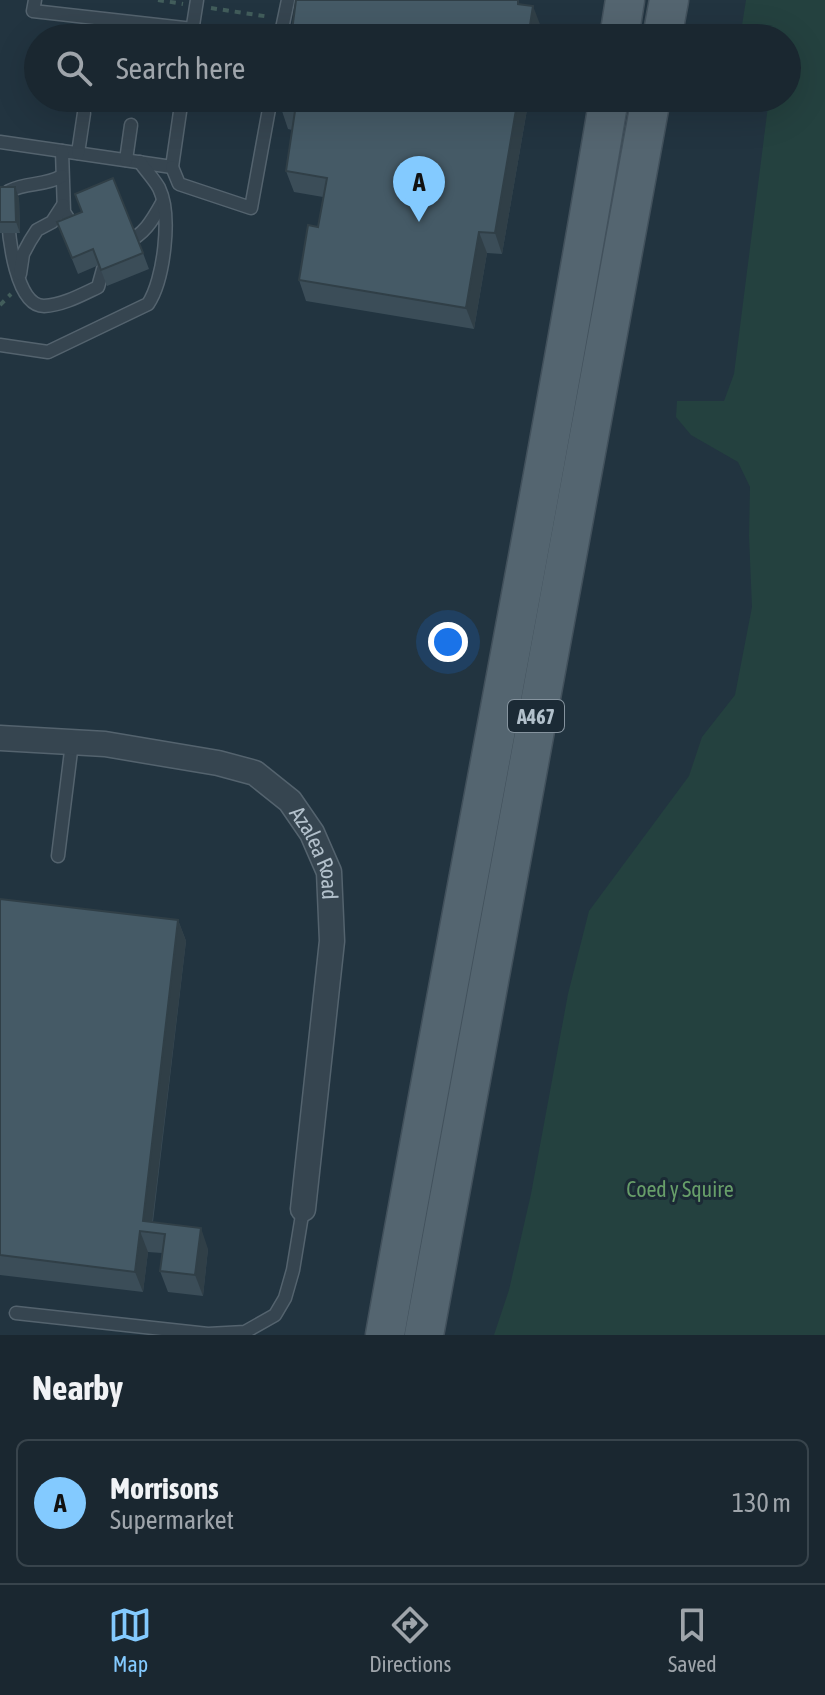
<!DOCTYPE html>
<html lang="en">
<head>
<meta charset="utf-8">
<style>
	:root { --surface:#1a2730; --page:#27333c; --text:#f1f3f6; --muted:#9fa5ab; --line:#38444c; --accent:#83caff }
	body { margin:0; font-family:"Asap Condensed",sans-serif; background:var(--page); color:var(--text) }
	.you { position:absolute; left:448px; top:642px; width:28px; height:28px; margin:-20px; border:6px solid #fff; border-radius:50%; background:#1a73e8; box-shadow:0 0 0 12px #1a73e833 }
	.badge { display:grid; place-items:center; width:52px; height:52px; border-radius:50%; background:var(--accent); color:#111; font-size:26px; font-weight:700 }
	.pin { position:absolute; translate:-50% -66px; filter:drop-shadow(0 2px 4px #0008) }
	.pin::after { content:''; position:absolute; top:42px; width:28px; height:24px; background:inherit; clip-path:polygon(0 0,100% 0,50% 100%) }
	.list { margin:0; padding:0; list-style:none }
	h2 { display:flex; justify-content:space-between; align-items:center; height:104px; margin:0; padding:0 32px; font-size:34px }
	h2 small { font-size:26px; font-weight:400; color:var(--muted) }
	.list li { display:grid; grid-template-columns:52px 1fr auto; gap:24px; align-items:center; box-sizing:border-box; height:128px; margin:0 16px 16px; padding:0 16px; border:2px solid var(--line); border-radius:12px }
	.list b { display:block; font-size:30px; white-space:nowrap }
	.list p { margin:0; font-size:26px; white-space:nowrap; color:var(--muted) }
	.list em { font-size:26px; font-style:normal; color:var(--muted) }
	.icon { flex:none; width:44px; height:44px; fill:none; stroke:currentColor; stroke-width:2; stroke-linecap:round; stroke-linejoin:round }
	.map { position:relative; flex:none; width:825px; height:1335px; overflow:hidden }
	.search { position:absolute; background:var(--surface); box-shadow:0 8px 32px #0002; left:24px; right:24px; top:24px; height:88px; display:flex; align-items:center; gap:20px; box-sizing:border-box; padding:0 28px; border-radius:44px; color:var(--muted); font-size:30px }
	.sheet { height:248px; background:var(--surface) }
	nav { display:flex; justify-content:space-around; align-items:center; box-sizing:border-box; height:112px; border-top:2px solid var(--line); background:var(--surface); font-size:22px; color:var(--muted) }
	nav a { display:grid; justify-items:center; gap:4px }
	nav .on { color:var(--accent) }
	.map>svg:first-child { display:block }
</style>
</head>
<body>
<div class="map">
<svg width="825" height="1335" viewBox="0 0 825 1335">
	<rect width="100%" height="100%" fill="#223440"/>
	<polygon fill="#24413f" points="746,0 825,0 825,1335 494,1335 509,1290 531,1194 568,994 589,911 689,776 702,737 735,695 752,607 749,536 750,487 738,462 691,435 676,417 677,401 724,401 734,374 769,98 787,98 787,38 740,38"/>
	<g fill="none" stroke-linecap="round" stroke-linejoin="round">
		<g stroke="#54636e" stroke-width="15">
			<g id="lane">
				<polyline points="35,0 33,11 193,29"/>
				<polyline points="191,38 197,0"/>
				<polyline points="280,38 288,0"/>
				<polyline points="0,142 172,167 182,98"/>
				<polyline points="62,151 64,212 75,229"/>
				<polyline points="78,153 84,113"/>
				<polyline points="126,160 131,125"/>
				<polyline points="172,167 179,184 251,208 271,98"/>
				<path d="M8 199 9 191C27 182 45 186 62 176"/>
				<path d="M8 218C9 238 16 306 44 306 63 305 81 295 98 287L105 262"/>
				<path d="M125 243C144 235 152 221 162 203"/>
				<polyline points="20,274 23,254 30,241 37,230 52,222 63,205"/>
				<path d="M0 345 48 352 148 304C164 280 172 215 159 188 154 179 146 171 140 162"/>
				<polyline points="58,856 72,743"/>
				<polyline points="16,1313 208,1334 245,1332 275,1315 285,1298 293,1270 303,1209"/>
			</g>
		</g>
		<g stroke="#54636e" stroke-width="27">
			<g id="street">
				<path id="s1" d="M0 738 105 744 218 763 255 773 290 801 312 833 329 872 332 941 303 1209"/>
			</g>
		</g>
		<g stroke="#42515c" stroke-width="41">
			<g id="primary">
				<polyline points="619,38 625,0"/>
				<polyline points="662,38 669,0"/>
				<path d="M385 1335C458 922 540 511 609 98"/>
				<polyline points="424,1335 651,98"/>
			</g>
		</g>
		<g stroke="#425d5b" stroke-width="4" stroke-dasharray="6 6" stroke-linecap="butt">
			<polyline points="158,0 183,4"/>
			<polyline points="211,8 270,17"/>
			<polyline points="0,305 11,294"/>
		</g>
		<use href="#lane" stroke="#364550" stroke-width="12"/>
		<use href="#street" stroke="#364550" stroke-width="24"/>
		<use href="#primary" stroke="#546570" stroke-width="38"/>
	</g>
	<g fill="#3b4d58">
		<polygon points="529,98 502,254 487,253 474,329 306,301 299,280 318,227 323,197 294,192 286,171 292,130 288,129 281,108"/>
		<polygon points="0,187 19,198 20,233 0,233"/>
		<polygon points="82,212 143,253 149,269 107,286 99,265 78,274 57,222"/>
		<polygon points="0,899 178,920 186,941 153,1222 208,1249 203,1296 168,1292 160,1271 162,1253 148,1252 143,1292 0,1275"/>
	</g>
	<g fill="#303f47">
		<polygon points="533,6 541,27 539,38 528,38"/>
		<polygon points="518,98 529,98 502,254 495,233"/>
		<polygon points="15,187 19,198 20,233 16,222"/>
		<polygon points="479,232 487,253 474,329 466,308"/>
		<polygon points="178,920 186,941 151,1232 143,1221"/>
		<polygon points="201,1228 208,1249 203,1296 195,1275"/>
		<polygon points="140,1231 148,1252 143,1292 135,1272"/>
	</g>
	<g fill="#455a66" stroke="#303f47" stroke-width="2">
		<polygon points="296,0 518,0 518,4 533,6 528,38 291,38"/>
		<polygon points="282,98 518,98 495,233 479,232 466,308 299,280 308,225 318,227 327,178 286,171 295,111 281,108"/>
		<polygon points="113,178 143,253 101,270 93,249 72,258 57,222 82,212 75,194"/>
		<polygon points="0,187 15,187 16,222 0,222"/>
		<polygon points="0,899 178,920 143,1221 201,1228 195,1275 160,1271 165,1234 140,1231 135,1272 0,1255"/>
	</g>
	<g text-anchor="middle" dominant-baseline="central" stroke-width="6" stroke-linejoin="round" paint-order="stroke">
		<rect fill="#1b2a35" stroke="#85939e" stroke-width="2" x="508" y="700" width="56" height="32" rx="6"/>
		<g font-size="20" font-weight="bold" fill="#b2c0cb">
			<text x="536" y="716">A467</text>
		</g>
		<g font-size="22" fill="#b2c0cb" stroke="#1b2a35">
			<text stroke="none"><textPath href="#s1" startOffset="362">Azalea Road</textPath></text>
		</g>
		<g font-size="22" fill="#679e69" stroke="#1b2a35">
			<text x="680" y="1189">Coed y Squire</text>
		</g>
	</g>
</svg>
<div class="you"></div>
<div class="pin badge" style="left:419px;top:222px">A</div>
<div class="search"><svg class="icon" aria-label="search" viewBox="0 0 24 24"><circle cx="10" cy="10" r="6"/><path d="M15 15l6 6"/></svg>Search here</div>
</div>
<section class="sheet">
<h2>Nearby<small></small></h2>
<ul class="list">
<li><span class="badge">A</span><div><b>Morrisons</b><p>Supermarket</p></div><em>130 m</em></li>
</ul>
</section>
<nav>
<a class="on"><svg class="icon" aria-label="map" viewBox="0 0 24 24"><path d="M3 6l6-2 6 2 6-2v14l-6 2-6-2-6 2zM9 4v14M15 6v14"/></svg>Map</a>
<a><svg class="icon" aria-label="directions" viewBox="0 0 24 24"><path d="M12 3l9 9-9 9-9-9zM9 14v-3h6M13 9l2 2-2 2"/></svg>Directions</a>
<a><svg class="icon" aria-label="saved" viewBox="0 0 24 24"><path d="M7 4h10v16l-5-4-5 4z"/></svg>Saved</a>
</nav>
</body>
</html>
